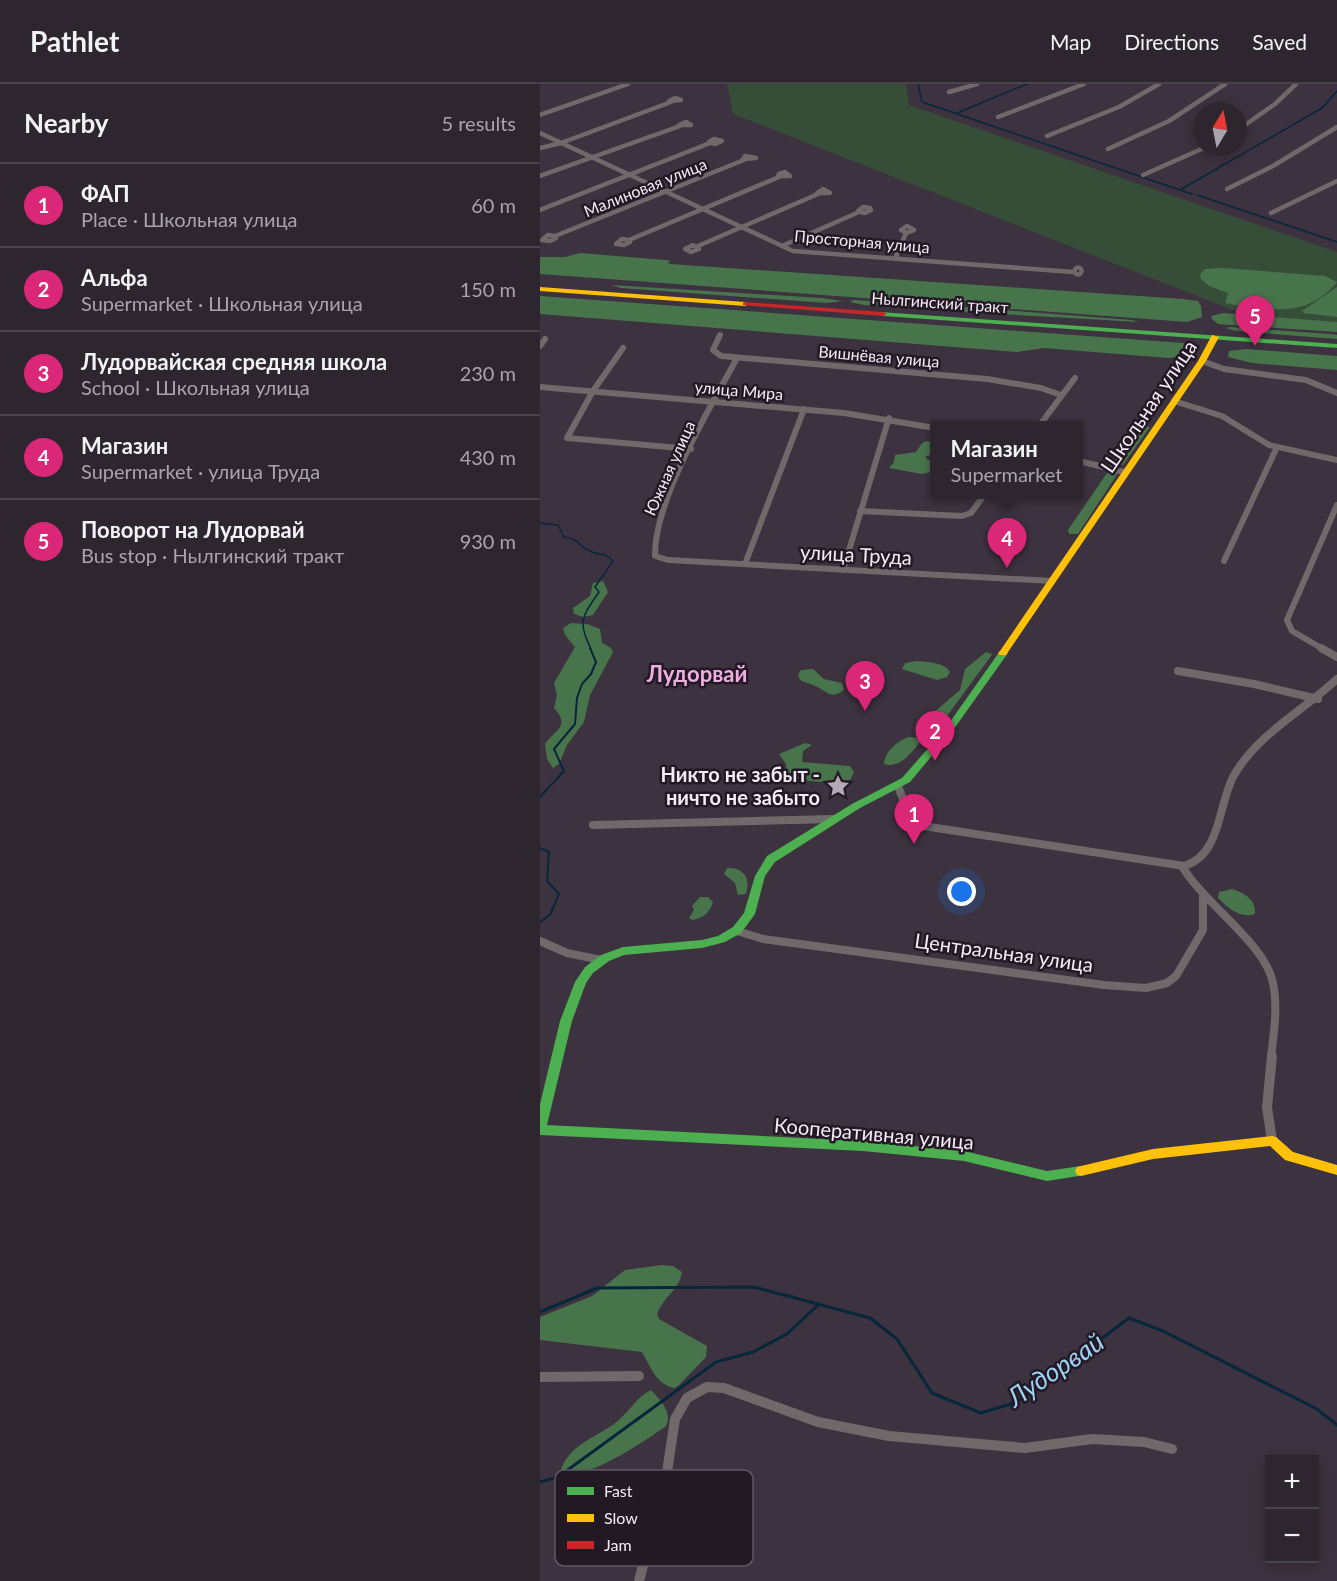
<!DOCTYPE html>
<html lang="en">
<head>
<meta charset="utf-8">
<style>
	:root { --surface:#2e262f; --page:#3a323b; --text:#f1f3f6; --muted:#a7a5aa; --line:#49434b; --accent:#db2777 }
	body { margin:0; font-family:Lato,sans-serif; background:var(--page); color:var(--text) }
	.controls { position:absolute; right:18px; bottom:18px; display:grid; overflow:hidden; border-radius:0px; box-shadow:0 3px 15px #0003 }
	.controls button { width:54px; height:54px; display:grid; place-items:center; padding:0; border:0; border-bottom:2px solid var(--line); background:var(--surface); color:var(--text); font:30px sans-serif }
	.compass { position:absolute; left:653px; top:18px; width:54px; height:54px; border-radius:50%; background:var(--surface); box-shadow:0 3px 15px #0003; rotate:10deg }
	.you { position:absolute; left:422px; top:808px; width:21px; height:21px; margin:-15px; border:4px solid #fff; border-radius:50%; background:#1a73e8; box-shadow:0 0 0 9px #1a73e833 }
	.badge { display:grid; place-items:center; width:39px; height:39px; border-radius:50%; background:var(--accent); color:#fff; font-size:20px; font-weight:700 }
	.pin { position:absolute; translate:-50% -50px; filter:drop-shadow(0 2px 3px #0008) }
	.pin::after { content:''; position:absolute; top:32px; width:21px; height:18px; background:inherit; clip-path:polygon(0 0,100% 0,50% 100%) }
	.popup { position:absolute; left:390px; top:337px; width:153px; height:78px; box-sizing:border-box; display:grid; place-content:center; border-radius:0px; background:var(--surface); filter:drop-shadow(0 2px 4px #0005); font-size:20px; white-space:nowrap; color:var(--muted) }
	.popup b { font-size:22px; color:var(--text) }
	.popup::after { content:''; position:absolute; left:50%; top:100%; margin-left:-12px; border:12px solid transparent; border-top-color:var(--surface) }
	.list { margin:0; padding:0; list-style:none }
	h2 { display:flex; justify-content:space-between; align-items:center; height:78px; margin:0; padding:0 24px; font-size:26px }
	h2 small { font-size:20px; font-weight:400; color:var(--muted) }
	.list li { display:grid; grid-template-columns:39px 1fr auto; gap:18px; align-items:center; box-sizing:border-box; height:84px; padding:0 24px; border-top:2px solid var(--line) }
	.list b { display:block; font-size:22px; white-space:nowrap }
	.list p { margin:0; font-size:20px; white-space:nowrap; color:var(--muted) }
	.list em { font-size:20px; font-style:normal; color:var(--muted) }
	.map { position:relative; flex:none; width:797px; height:1497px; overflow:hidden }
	header { display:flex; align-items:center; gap:36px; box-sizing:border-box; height:84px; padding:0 30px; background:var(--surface); border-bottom:2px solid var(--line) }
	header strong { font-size:28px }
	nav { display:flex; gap:33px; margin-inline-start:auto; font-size:21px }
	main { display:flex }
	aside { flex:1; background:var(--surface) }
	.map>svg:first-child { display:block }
</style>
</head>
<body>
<header>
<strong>Pathlet</strong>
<nav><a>Map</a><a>Directions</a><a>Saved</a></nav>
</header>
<main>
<aside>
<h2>Nearby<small>5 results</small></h2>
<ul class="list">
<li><span class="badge">1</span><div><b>ФАП</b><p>Place · Школьная улица</p></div><em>60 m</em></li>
<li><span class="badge">2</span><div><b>Альфа</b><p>Supermarket · Школьная улица</p></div><em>150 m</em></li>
<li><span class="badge">3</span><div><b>Лудорвайская средняя школа</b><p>School · Школьная улица</p></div><em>230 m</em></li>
<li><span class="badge">4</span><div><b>Магазин</b><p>Supermarket · улица Труда</p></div><em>430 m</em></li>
<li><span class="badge">5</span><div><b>Поворот на Лудорвай</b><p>Bus stop · Нылгинский тракт</p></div><em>930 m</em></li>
</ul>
</aside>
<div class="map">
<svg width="797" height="1497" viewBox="0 0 797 1497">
	<rect width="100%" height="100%" fill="#3d323f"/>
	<polygon fill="#364e38" points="187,0 366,0 369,21 797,168 797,239 708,232 193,30"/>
	<g fill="#48744c">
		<polygon points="40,169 125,176 131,177 128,179 130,180 643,215 658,217 661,222 662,233 647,238 0,190 0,173 25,173"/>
		<path d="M684 184 785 192 797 198C777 222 756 227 726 225 721 216 711 213 701 217L704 223 685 219 688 209 669 202 661 195 660 190 665 185Z"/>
		<polygon points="71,201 282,214 303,217 286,219 81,204"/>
		<polygon points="797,203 797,233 764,229 762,227"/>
		<polygon points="0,212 643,259 652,261 655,266 645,272 628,274 504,264 477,268 0,230"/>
		<polygon points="313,216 391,221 400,224 324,221 310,218"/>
		<polygon points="424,223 592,236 599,238 426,228 416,224"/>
		<polygon points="683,229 797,238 797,248 691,241 678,240 672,235 671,232"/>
		<polygon points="691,243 791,250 797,251 797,255 696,247 686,244"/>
		<polygon points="706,265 797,272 797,286 712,279 688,273 689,267"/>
		<polygon points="601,342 610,343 583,381 572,380"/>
		<polygon points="387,357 395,358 395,369 385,373 395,381 391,388 382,390 349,384 354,378 355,371 376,368 382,359"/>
		<polygon points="572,387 578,389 538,450 529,450 528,446 567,389"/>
		<polygon points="63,497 68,508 53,531 43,533 34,530 33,524 50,512 53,499"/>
		<path d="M31 539 47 540 60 545 62 559 71 564 73 568 50 611 44 638 27 661 19 680 13 684 7 675 5 660C15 645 31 643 14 624L17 611 14 599 35 563 25 551 23 544Z"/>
		<polygon points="446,568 452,570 451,572 407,632 400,634 392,630 420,606 425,585"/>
		<path d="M376 577C388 578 404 578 410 588L407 593 397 596 362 585 365 579Z"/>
		<path d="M273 585 284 595 302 599 304 606C291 616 287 607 275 602 270 599 265 599 260 596L258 591 261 586Z"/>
		<path d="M369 653 380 654 381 657C372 668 360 685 344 680 345 667 357 657 369 653Z"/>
		<path d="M265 659 272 661 263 667 262 678 310 682 314 688 310 696C294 699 260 699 247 691L246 680 239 670Z"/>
		<path d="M187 784C204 783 211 795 206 810L198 811 195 799 184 790Z"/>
		<path d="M692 805C704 809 716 815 715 830 700 835 688 824 678 814L679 808Z"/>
		<path d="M160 813H168L173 818C169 830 163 834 152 836L149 834 154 826 152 822Z"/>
		<path d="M122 1181 133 1182 142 1188C140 1205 123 1213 117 1230L119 1235 167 1262 166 1273 139 1301 135 1304C116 1301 111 1283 102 1268L0 1256V1233L52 1212 85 1186Z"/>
		<path d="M111 1306C120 1316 133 1328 126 1342 107 1356 47 1396 23 1390L21 1385C32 1358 59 1353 79 1336 89 1327 98 1312 111 1306Z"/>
	</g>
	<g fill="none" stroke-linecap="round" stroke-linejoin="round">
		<g stroke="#06273b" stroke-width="1.5">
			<polyline points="378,0 382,18 640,106 782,24 797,7"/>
			<polyline points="417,29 487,0"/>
			<polyline points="640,106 652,110"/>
			<polyline points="657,111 797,158"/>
			<path d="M0 439 18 441 24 453C40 455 38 462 50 467 58 471 67 469 73 477L55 503 59 508C42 533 37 537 51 565"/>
		</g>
		<g stroke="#06273b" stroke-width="2">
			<polyline points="0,713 24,687 14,665 35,640 37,614 42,600 51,590 56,578 50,564"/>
			<polyline points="0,764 9,768 7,797 19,810 10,831 0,838"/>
		</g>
		<g stroke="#06273b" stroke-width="3">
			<polyline points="0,1228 57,1204 214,1203 330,1234 357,1255 392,1309 441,1329 477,1318 589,1234 623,1247 777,1325 797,1341"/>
			<polyline points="0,1398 18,1393 176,1278 213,1268 247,1250 278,1221"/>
		</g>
		<g stroke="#6f696a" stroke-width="4.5">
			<polyline points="409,8 437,0"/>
			<polygon points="135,14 141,16 129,17"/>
			<polyline points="0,31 88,0"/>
			<polyline points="458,33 544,0"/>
			<polygon points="146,38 151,41 139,41"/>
			<polyline points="698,46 735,20 756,0"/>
			<polyline points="0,49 253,167 533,188"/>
			<polyline points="507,52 579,23 619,0"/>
			<polygon points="174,55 182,57 175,60 169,58"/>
			<polyline points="0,64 21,59 131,18"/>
			<polyline points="568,65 629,37 685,0"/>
			<polygon points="205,72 216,74 203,75"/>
			<polygon points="245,88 250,92 238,92 239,90"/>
			<polyline points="603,91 666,63"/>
			<polyline points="0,92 140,42"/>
			<polygon points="283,105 290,109 277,109"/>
			<polyline points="687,105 733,82 797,43"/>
			<polygon points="323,123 330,124 331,126 325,129 318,127"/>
			<polyline points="0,126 170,59"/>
			<polyline points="731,129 797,97"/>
			<polygon points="367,142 374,146 367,149 361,146"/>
			<polygon points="8,151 15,152 16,154 10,157 2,156"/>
			<polyline points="15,152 204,76"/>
			<polygon points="82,155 89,156 90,158 84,161 76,160"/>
			<polyline points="89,156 239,93"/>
			<polygon points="153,161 159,165 151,168 145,165"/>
			<polyline points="158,162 278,110"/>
			<polyline points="242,162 319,128"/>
			<polyline points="355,175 366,149"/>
			<circle cx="538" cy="187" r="3.5"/>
		</g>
		<g stroke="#6f696a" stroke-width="6">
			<polyline points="180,251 173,266 181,272 447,295 501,304 521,311"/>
			<polyline points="0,262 5,255"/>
			<polyline points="83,264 53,307 27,354 151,365"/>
			<path d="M197 274C170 324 114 416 115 472L128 476 512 497"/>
			<polyline points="662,277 684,285 766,296 797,309"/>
			<polyline points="0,303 304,329 395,344"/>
			<polyline points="634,317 682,332 729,361 797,376"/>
			<polyline points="499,342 535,294"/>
			<polyline points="539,377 584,388"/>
			<polyline points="320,427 422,432 431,429 445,410"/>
			<polyline points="684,477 737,363"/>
			<polyline points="205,480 264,325"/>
			<polyline points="303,486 349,334"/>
			<polyline points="783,565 752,547 747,536 797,421"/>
		</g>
		<g stroke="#6f696a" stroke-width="8">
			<polyline points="781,564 797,573"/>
			<polyline points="638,587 714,600 778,615"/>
			<path d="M358 702 370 734 383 742 644 782C681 771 678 722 693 693 716 651 763 627 797 595"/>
			<polyline points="53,741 293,735"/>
			<path d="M642 782C664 820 725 859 733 899 738 923 734 949 731 973"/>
			<polyline points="197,847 223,855 564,901 606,904 627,899 636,892 663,846 663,813"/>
			<polyline points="0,857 27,869 61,876"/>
		</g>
		<g stroke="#6f696a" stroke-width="10">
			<polyline points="732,972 727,1023 732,1057"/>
			<polyline points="0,1293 99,1292"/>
			<polyline points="99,1497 127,1388 135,1335 147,1314 167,1303 184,1304 278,1338 349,1352 485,1364 552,1355 604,1358 632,1365"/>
		</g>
		<g fill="#4caf50" fill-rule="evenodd">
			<polygon points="340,228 797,260 797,264 343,232 339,230"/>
			<polygon points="463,566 468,569 411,649 370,698 320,724 235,778 225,792 215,830 201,849 185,858 162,864 84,871 69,877 53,889 46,899 32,937 7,1041 323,1057 424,1067 507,1087 541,1082 545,1083 547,1087 545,1091 507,1097 424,1077 323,1067 0,1051 0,1020 20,937 35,898 45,883 61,871 83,863 162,856 178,852 193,843 204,829 215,792 227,772 312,720 362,694 405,645 460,567"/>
		</g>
		<g fill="#ffc107" fill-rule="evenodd">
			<polygon points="0,203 205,218 209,220 205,222 0,207"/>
			<polygon points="672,251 679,253 666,277 466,571 460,571 458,569 460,567 658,277"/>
			<polygon points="732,1052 736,1053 753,1068 797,1081 797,1091 745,1076 730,1062 613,1075 541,1092 537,1091 535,1087 537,1083 541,1082 613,1065"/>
		</g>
		<polygon fill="#c62828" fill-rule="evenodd" points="205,218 343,228 347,230 343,232 203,221 203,219"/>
	</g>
	<defs>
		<g id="sight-bare" transform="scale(1.8)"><path d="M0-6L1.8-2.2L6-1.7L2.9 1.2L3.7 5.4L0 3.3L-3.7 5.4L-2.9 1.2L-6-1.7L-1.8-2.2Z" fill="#b5a9b7" stroke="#221924" stroke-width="2.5" paint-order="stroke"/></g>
	</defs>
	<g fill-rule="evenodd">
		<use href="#sight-bare" x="298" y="702"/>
	</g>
	<g text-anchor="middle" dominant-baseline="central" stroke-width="5" stroke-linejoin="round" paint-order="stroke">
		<g font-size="16" fill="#f6e9f8" stroke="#221924">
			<text transform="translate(105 103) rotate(-22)">Малиновая улица</text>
			<text transform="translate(322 157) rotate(5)">Просторная улица</text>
			<text transform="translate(400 218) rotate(4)">Нылгинский тракт</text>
			<text transform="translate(339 272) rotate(5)">Вишнёвая улица</text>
			<text transform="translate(199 306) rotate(5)">улица Мира</text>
			<text transform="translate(129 384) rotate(-66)">Южная улица</text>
		</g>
		<g font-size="20" fill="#f6e9f8" stroke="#221924">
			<text transform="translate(608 322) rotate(-56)">Школьная улица</text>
			<text transform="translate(316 470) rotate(3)">улица Труда</text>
			<text transform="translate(464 868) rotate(8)">Центральная улица</text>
			<text transform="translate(334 1049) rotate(5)">Кооперативная улица</text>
		</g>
		<g font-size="20" font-weight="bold" fill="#f6e9f8" stroke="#221924" text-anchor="end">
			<text x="280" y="690">Никто не забыт -<tspan x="280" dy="23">ничто не забыто</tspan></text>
		</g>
		<g font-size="22" font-weight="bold" fill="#efaee1" stroke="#221924">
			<text x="157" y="589">Лудорвай</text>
		</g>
		<g font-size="26" font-style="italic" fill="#9dd2f5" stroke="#221924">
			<text transform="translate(515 1285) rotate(-34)">Лудорвай</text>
		</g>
	</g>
	<rect x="15" y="1386" width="198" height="96" rx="9" fill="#221924" stroke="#625764" stroke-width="1.5"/>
	<rect x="27" y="1403" width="27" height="8" fill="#4caf50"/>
	<rect x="27" y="1430" width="27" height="8" fill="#ffc107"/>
	<rect x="27" y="1457" width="27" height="8" fill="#c62828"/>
	<g font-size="16" fill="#f6e9f8">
		<text x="64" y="1413">Fast</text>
		<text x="64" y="1440">Slow</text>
		<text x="64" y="1467">Jam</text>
	</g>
</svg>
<div class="controls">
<button>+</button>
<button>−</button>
</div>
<svg class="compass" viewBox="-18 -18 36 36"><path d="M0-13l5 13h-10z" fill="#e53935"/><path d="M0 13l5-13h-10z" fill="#a7a5aa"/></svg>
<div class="you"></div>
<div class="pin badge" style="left:374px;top:760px">1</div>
<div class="pin badge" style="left:395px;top:677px">2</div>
<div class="pin badge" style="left:325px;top:627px">3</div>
<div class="pin badge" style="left:467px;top:484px">4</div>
<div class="popup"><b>Магазин</b>Supermarket</div>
<div class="pin badge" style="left:715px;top:262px">5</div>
</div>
</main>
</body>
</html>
